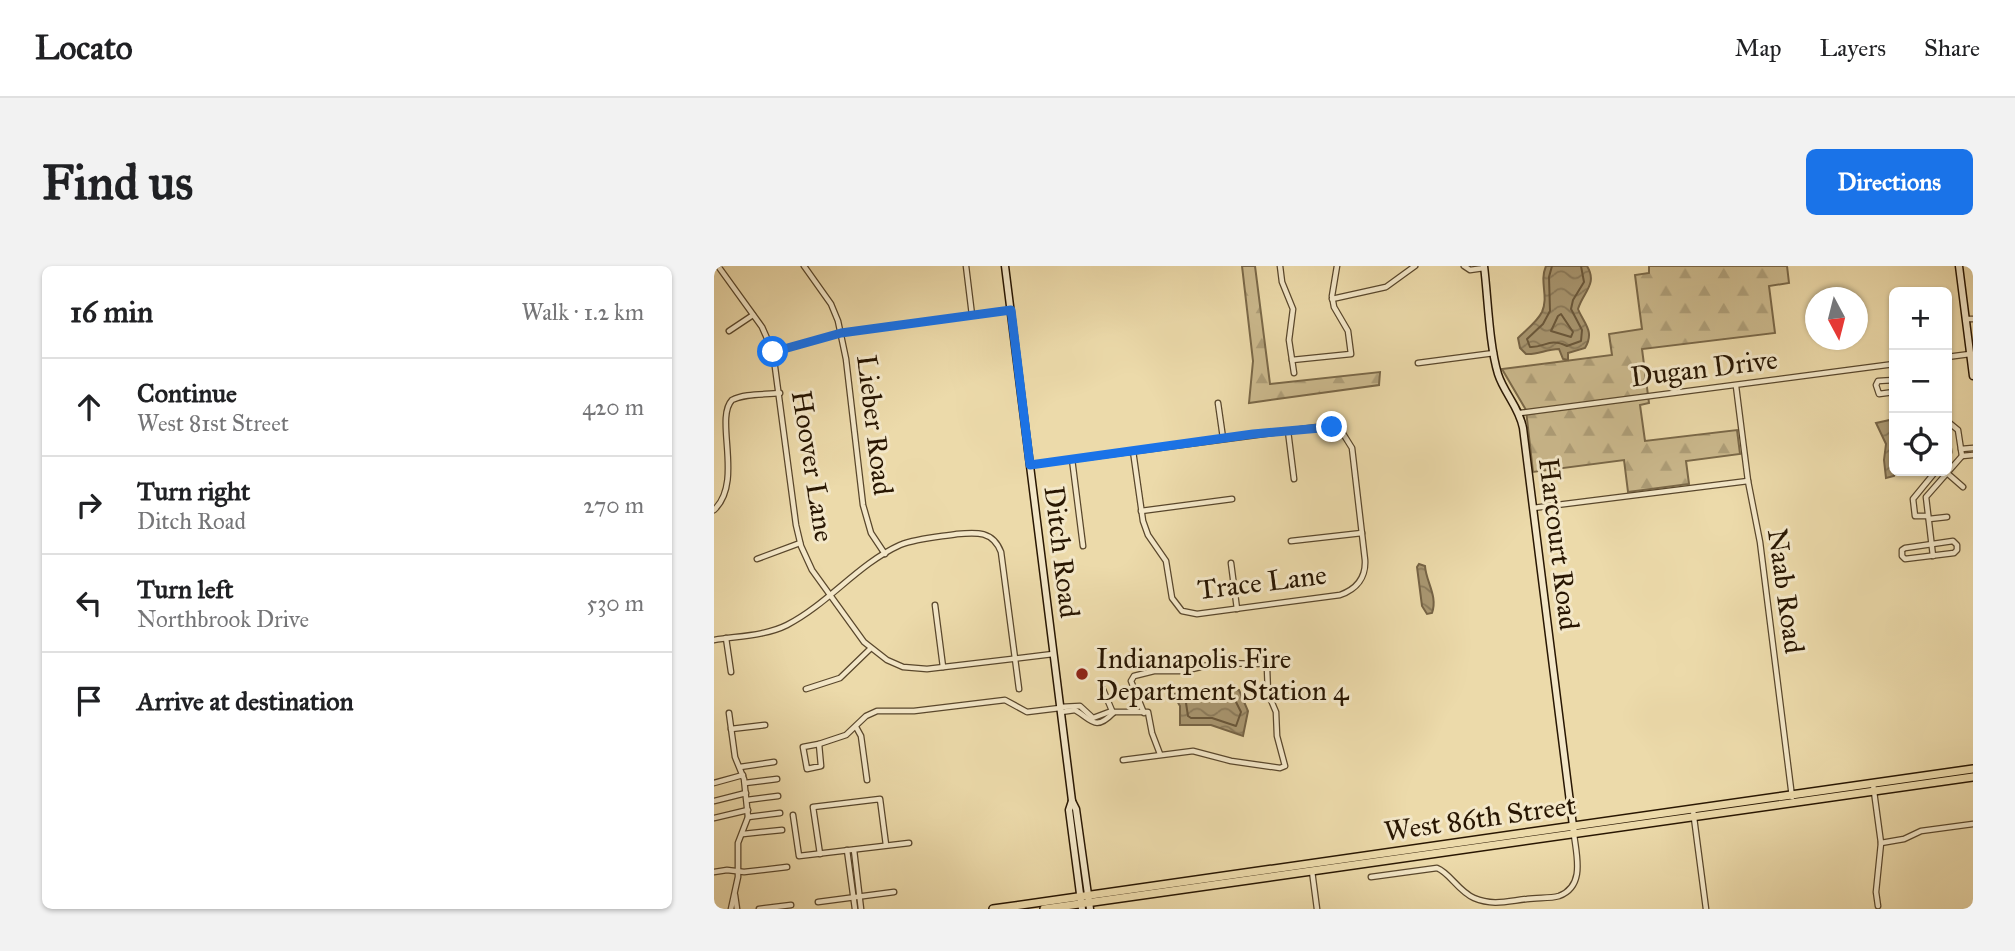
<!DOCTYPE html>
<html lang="en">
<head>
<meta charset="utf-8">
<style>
	:root { --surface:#fff; --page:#f2f2f2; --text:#202124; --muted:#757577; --line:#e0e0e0; --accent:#1a73e8 }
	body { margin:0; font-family:"IM FELL Great Primer",serif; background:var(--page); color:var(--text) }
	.controls { position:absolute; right:21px; top:21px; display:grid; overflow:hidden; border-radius:10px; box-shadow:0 2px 5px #0004 }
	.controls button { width:63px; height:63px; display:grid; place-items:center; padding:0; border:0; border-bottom:2px solid var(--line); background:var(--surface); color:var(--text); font:35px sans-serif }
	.compass { position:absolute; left:1091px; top:21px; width:63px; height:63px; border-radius:50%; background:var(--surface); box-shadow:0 2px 5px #0004; rotate:173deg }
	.stop { position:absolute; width:21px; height:21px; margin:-16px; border:5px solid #1a73e8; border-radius:50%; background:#fff }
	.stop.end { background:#1a73e8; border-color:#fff; box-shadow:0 2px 7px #0008 }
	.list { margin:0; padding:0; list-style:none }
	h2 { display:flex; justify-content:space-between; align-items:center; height:91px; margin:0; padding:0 28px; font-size:30px }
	h2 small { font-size:23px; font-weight:400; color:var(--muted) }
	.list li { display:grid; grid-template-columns:46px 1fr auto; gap:21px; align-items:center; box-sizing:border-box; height:98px; padding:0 28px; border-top:2px solid var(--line) }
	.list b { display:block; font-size:26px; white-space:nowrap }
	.list p { margin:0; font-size:23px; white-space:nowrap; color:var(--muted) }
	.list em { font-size:23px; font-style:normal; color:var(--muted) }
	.icon { flex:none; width:38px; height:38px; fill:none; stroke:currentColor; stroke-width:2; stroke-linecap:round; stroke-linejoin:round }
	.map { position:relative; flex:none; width:1259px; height:643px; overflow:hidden; border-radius:10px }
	header { display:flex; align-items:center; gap:42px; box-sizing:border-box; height:98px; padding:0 35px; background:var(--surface); border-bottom:2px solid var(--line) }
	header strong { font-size:33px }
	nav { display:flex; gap:38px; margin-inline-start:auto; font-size:24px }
	.intro { display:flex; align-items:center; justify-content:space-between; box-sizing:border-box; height:168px; padding:0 42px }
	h1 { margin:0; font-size:49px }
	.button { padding:18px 32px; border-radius:10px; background:var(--accent); color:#fff; font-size:24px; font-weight:700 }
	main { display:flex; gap:42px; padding:0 42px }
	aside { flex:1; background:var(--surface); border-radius:10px; box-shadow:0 2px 5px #0004 }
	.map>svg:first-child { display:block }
</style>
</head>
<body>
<header>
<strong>Locato</strong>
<nav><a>Map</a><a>Layers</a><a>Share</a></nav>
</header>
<div class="intro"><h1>Find us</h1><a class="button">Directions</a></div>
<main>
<aside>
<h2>16 min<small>Walk · 1.2 km</small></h2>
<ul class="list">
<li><svg class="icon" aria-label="ahead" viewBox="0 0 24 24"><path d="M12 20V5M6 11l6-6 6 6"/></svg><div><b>Continue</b><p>West 81st Street</p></div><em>420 m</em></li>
<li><svg class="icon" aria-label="right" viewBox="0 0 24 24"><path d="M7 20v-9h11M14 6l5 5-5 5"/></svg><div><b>Turn right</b><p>Ditch Road</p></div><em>270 m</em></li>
<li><svg class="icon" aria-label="left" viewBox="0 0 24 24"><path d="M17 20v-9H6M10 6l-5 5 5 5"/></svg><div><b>Turn left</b><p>Northbrook Drive</p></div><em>530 m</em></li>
<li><svg class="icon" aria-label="arrive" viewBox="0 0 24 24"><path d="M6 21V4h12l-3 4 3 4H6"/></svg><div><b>Arrive at destination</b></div></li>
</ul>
</aside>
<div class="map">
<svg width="1259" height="643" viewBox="0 0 1259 643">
	<defs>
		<pattern id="forest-firs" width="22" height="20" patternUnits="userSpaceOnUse" patternTransform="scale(1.75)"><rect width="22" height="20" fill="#cbb98d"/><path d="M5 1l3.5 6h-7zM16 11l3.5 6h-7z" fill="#ae9e78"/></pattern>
		<pattern id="water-waves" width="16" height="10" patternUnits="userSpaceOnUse" patternTransform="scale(1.75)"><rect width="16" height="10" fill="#a99771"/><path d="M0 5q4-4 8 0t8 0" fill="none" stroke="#8a7a5b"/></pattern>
	</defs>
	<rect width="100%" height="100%" fill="#ecdaaa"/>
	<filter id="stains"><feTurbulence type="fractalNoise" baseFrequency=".00286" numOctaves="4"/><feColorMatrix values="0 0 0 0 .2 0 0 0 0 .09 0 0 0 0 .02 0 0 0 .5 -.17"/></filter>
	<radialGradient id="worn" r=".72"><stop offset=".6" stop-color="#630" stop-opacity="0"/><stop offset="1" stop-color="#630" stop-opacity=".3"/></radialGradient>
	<g fill="url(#forest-firs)" stroke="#7a6848" stroke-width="2">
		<polygon points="528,0 541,0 556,118 666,106 665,119 535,137 539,95"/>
		<polygon points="935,0 1073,0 1075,17 1055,20 1061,67 928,83 935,137 926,139 931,175 1023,164 1026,188 972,195 975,218 914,226 910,194 819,206 812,144 788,103 898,89 895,68 928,63 921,9 935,7"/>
	</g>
	<g fill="url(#water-waves)" stroke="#756345" stroke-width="2">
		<path d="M832 0H873C884 18 869 26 864 43 870 58 881 65 871 82L854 87V94L849 93 845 83C832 83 824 89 812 88L806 82 804 72C812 64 823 56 828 46 835 30 825 16 832 0Z"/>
		<polygon points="1180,153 1181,205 1180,210 1172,212 1170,194 1172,178 1162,157"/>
		<path d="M705 298 711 300C712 316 724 330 718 347L713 348 708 340 703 301Z"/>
		<polygon points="525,424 534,445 529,470 497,459 466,459 466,440 459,428"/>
	</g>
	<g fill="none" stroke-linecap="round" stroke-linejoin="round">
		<g stroke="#68563a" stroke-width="2">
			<path d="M838 0 835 11 836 45 829 58 813 73 816 81C831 82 835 71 853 80L867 75 868 64 857 43 859 34 870 16 867 0"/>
			<polygon points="847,48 859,66 857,71 837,65 844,50"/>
			<polygon points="520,432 527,446 522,460 498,452 477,452 474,450 472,437 475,434"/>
		</g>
		<g stroke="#59472c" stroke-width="7">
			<g id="street">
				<polyline points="4,0 48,61 59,86 82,259 87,280 98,304 150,376 173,394 189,401 213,403 339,388"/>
				<polyline points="90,0 117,38 124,55 132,93 149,239 157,267 171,288"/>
				<polyline points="252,0 258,49"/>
				<polyline points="566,0 568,16 579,43 575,74 580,107"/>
				<polyline points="750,0 756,4 770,2"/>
				<polyline points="618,33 672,21 701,0"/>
				<polyline points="1252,53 1259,53"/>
				<polyline points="15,65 39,49"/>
				<polyline points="59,86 127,67 297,44"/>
				<polyline points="1233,91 1256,88"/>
				<polyline points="578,94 637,88 634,65 620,41 618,30 623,0"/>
				<polyline points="704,97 780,87"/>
				<polyline points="1180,114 1164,115 1162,119 1165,128 1180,126"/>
				<polyline points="1022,120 1034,215 1046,276 1078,531"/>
				<polyline points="504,137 509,172"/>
				<polyline points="806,147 1180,98"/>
				<polyline points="574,165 580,213"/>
				<polyline points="1233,168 1235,186 1233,193"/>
				<polyline points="1247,183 1259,182"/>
				<polyline points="1248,190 1259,189"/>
				<polyline points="358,193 369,280"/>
				<path d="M316 199 611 160 628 166 638 182 651 294C652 311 643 323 626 329L483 348 468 345 458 332 452 295 434 269 429 255 419 185"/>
				<polyline points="1233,207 1249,221"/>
				<polyline points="819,242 1034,215"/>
				<path d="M0 244C30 216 0 153 18 134 31 127 51 129 66 127"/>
				<polyline points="427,245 518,233"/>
				<polyline points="1214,250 1201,250 1199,233 1222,205"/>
				<polyline points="1215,253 1233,251"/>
				<polyline points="577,275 648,267"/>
				<polygon points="1239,275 1243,279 1243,284 1240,287 1191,293 1188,290 1188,284 1191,282"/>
				<polyline points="1219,290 1212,231 1248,190 1244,164 1233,155"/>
				<polyline points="43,293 86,277"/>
				<polyline points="517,297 523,343"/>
				<polyline points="221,339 229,401"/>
				<polyline points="12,372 17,406"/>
				<path d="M0 374C24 370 51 370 73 359 114 338 144 298 186 279 204 272 224 271 243 268 263 266 279 265 287 286L305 423"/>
				<polyline points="388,421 399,447"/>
				<polyline points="92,423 126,412 156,383"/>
				<polyline points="346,441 366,440 379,452 395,446 434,446 438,467 446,488"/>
				<path d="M347 446 361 444C377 453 381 466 399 447"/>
				<polyline points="15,447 21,491 30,513 34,551 24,577 24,611 17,643"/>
				<polyline points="142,461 147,470 153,514"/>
				<polyline points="17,463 51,459"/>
				<polyline points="105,478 132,469 152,450 163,445 200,445 291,434 313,446 346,442"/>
				<polygon points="105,478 107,500 93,503 89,481"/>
				<polyline points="409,494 479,485 517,495 566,502 571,500 563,470 562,446 554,427 553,402 550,398 503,397 470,405 440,405 420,410 417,415 430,447"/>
				<polyline points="26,501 60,496"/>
				<polyline points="0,517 29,509"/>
				<polyline points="31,517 63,513"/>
				<polyline points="1159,518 1167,577 1162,626 1164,640"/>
				<polyline points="33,534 64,530"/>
				<polyline points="0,535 32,527"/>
				<polyline points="979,544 992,643"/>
				<polyline points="79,549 85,590 195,577"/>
				<polyline points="34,551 66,547"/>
				<polyline points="0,552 34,544"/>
				<polyline points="29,568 68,564"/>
				<polyline points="1167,577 1190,573 1207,565 1259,558"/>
				<polyline points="133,584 141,643"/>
				<polyline points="140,584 147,643"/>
				<polyline points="106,588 99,541 166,533 172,579"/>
				<polyline points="598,605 603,643"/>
				<polyline points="0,606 13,604 30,606 73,601"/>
				<path d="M657 611 723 602C736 607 744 625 760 632 779 640 794 635 813 633 823 631 835 633 845 630 872 620 862 588 860 568"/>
				<polyline points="21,629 23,643"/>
				<polyline points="104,636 180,626"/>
				<polyline points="45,643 77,639"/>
			</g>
		</g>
		<g stroke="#281602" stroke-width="9">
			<g id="secondary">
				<polyline points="291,0 358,535 362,543 376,643"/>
				<path d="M770 0C774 32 775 78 784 108 790 127 805 141 809 162L860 568"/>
				<polyline points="1245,0 1259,110"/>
				<polyline points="358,535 355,544 368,643"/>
			</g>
		</g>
		<g stroke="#281602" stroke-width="10">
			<g id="primary">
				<polyline points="279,643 1259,503"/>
				<polyline points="330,643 1259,511"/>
			</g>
		</g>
		<use href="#street" stroke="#f3e7c8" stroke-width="4.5"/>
		<use href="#secondary" stroke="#f3e7c8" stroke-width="6"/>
		<use href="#primary" stroke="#ecdaaa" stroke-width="7"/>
	</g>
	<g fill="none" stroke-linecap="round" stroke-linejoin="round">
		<polyline stroke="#1a73e8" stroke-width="9" points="59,86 127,67 297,44 316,199 539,168 618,161"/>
	</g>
	<circle fill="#8f2418" stroke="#f3e7c8" stroke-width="2.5" cx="368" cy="408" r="7"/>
	<g text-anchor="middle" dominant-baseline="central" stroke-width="6" stroke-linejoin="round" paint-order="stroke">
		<g font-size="28" fill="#281602" stroke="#f3e7c8">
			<text transform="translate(990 102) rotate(-7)">Dugan Drive</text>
			<text transform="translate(161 159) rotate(83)">Lieber Road</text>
			<text transform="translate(99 200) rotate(81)">Hoover Lane</text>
			<text transform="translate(845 278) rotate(83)">Harcourt Road</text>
			<text transform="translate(348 286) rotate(83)">Ditch Road</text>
			<text transform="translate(548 316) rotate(-7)">Trace Lane</text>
			<text transform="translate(1072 325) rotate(82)">Naab Road</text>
			<text transform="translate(766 552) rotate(-8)">West 86th Street</text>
		</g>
		<g font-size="28" fill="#281602" stroke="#f3e7c8" text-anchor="start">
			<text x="382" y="392">Indianapolis Fire<tspan x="382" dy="32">Department Station 4</tspan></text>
		</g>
	</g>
	<rect width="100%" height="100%" filter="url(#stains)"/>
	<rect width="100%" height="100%" fill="url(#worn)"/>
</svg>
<div class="controls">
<button>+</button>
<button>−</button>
<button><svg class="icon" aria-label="locate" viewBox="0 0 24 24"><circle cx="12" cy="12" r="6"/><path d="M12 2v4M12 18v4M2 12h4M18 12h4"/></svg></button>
</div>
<svg class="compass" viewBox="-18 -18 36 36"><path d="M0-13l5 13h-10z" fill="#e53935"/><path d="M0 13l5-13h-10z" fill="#757577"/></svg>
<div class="stop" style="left:59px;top:86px"></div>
<div class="stop end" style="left:618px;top:161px"></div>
</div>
</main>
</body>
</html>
